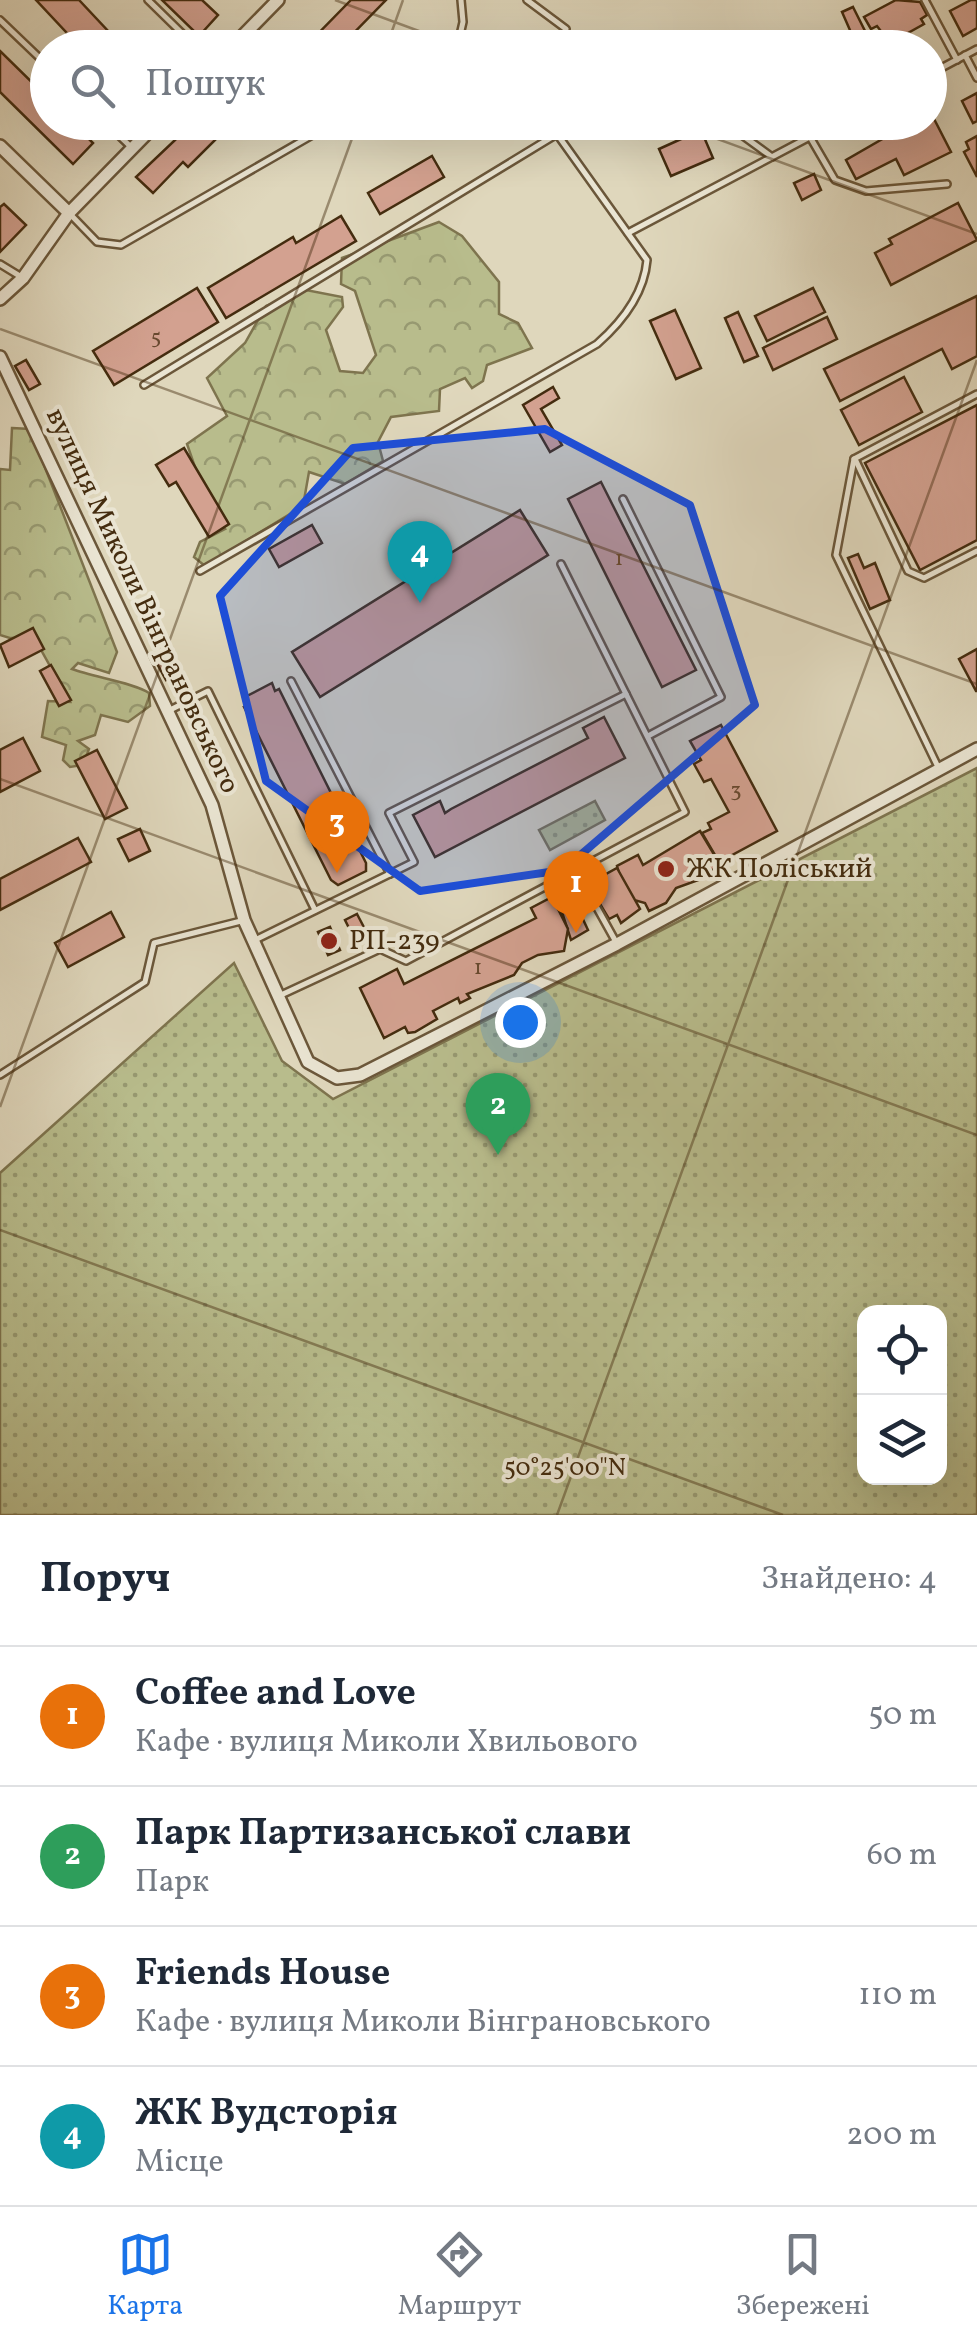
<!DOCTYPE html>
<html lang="uk">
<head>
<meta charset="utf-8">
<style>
	:root { --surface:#fff; --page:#f2f2f3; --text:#1f2937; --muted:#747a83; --line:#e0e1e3; --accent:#1a73e8 }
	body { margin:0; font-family:Vollkorn,serif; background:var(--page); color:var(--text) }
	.controls { position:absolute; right:30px; bottom:30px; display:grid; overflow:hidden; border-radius:20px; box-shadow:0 10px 40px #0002 }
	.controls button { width:90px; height:90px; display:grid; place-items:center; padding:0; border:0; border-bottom:2px solid var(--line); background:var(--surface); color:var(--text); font:50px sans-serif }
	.you { position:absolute; left:520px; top:1022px; width:35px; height:35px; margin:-25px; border:8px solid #fff; border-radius:50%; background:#1a73e8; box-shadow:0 0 0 15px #1a73e833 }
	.badge { display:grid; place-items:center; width:65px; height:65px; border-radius:50%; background:var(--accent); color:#fff; font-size:32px; font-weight:700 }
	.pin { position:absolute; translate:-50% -82px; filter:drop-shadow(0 2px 5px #0008) }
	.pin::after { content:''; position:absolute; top:52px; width:35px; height:30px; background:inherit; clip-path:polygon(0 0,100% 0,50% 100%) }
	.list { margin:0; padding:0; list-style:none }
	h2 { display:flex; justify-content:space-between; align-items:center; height:130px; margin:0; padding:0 40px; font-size:42px }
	h2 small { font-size:32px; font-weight:400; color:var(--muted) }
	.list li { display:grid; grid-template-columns:65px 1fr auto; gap:30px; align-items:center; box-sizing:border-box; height:140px; padding:0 40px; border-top:2px solid var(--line) }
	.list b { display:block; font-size:38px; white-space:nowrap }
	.list p { margin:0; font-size:32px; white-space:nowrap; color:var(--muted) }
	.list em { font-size:32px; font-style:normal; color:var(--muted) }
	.icon { flex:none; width:55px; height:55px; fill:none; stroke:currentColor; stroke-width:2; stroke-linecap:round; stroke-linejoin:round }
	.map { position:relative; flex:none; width:977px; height:1515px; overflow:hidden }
	.search { position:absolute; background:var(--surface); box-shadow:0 10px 40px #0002; left:30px; right:30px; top:30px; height:110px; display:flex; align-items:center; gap:25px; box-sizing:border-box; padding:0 35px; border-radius:55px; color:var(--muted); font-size:38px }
	.sheet { height:690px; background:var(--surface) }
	nav { display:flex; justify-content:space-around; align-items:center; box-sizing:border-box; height:140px; border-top:2px solid var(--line); background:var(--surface); font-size:28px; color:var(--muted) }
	nav a { display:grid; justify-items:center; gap:5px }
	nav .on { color:var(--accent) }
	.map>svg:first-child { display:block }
</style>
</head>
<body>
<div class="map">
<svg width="977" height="1515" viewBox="0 0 977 1515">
	<defs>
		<pattern id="forest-crowns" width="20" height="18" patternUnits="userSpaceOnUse" patternTransform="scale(2.5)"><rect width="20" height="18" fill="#b8bc8c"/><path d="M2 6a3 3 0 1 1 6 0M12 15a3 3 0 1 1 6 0" fill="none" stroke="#979971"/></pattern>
		<pattern id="park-dots" width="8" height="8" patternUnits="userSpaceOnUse" patternTransform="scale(2.5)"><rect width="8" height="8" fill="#b8bc8c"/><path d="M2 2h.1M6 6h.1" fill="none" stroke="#979971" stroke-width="1.8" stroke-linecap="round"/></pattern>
	</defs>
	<rect width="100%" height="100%" fill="#dfd7bc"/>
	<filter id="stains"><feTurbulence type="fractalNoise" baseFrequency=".002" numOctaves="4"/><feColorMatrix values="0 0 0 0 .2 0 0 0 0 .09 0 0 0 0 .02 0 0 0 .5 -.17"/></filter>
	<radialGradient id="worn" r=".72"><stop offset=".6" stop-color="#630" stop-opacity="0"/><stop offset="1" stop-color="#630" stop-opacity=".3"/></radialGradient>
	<g fill="url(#forest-crowns)" stroke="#7e744e" stroke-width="2.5">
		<polygon points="439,222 462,236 499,282 499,314 518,323 532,348 487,365 483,381 472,388 465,378 440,389 439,411 391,417 378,442 383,461 345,484 309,472 303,506 205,566 194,557 200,542 225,529 213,519 187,444 227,416 207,378 245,343 266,306 306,290 342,297 343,307 326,330 340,371 363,373 376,355 355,291 341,284 342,258"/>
		<path d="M12 428 30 429 117 652 109 673 78 663 72 669C93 677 135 683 149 693L150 706 128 722 101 715 95 735 78 741 89 749 83 765 70 767 63 760 66 745 42 737 48 701 70 702 31 632 16 640 0 635V469L10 470Z"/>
	</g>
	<g fill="url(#park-dots)" stroke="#7e744e" stroke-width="2.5" fill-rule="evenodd">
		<path d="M977 768V1515H0V1173L234 963 282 1061 333 1099ZM940 1312V1478H864V1312Z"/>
		<polygon points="595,801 605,820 550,850 539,830"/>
	</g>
	<g fill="#d3a190" stroke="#442c0f" stroke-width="2.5">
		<polygon points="36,0 79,0 124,48 81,48"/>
		<polygon points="162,0 202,0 218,15 199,36"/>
		<polygon points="351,0 386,0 339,48 304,48"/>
		<polygon points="896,0 920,2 927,15 921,19 924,24 890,43 877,26 871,29 864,17"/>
		<polygon points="971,0 977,0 977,28 963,36 950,11"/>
		<polygon points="853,7 865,31 853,37 842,12"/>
		<polygon points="751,37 751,48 671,48 671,43"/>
		<polygon points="0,51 48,98 48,122 72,122 93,143 73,164 0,92"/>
		<polygon points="977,93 977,121 973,123 962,101"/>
		<polygon points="931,113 951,152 904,175 896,159 856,179 846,160 912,122 930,122"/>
		<polygon points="194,122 239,122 231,130 228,127 188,167 183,162 153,193 136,177"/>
		<polygon points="701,130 713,158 671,176 659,149"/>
		<polygon points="977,136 977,177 964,152 969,149 966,142"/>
		<polygon points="432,156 444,177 380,214 368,193"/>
		<polygon points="814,174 821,190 802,200 794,183"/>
		<polygon points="958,203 977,240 891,285 875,253 892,244 889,239"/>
		<polygon points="4,204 26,225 0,252 0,207"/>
		<polygon points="341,216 356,241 226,318 208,288 293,237 296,243"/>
		<polygon points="197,288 218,322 114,385 93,351"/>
		<polygon points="813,288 825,312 767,341 755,316"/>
		<polygon points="977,296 977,356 952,369 942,349 840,401 824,369"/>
		<polygon points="675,310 701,368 676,379 650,321"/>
		<polygon points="738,312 758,356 744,362 725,318"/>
		<polygon points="827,317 837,339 773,370 763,348"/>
		<polygon points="26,360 40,384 29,390 15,366"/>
		<polygon points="904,377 922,412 859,445 841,410"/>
		<polygon points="553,387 559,398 541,409 562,445 550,452 523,405"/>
		<polygon points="977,405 977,540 920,570 865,463"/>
		<polygon points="184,448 229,524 209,537 176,482 169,486 156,465"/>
		<polygon points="601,482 696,670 662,687 568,499"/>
		<polygon points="520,510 548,555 320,697 292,652"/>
		<polygon points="312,525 322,543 279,567 269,549"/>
		<polygon points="858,554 864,568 875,563 890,600 870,609 848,558"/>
		<polygon points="33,628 44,649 9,667 0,645"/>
		<polygon points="977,649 977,691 976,691 959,659"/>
		<polygon points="169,650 181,672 166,680 154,658"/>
		<polygon points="51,665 71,700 59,706 40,671"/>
		<polygon points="272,683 275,691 279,689 366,863 366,871 338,885 331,880 244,707 249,705 245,697"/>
		<polygon points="604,717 625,758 435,857 413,815 440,801 445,813 451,809 588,738 583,728"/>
		<polygon points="721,725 777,831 719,862 702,833 711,829 708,823 729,812 711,779 704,782 694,764 701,760 690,741"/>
		<polygon points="23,738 40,771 0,792 0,750"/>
		<polygon points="97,750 127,808 105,819 75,761"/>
		<polygon points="140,829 150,851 129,861 118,839"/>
		<polygon points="700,831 721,866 710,871 712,875 676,888 666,903 649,911 645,903 634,900 623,886 617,866 638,855 643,865"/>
		<polygon points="78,838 91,862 0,910 0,879"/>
		<polygon points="617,868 640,909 621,923 617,915 609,919 588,884"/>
		<polygon points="572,896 588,930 571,940 559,903"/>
		<polygon points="552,897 568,929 564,951 538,955 522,963 514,975 467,994 470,998 460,1003 458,998 433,1011 437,1019 415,1032 408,1033 405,1027 384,1038 360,988 397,969 404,984 536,918 531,908"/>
		<polygon points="111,912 124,937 68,967 55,943"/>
		<polygon points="357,914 368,935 356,942 345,920"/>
		<polygon points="330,927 340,950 328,955 318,932"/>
	</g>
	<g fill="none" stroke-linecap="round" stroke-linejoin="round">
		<g stroke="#6b573a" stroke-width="10">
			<g id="lane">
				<polyline points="148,0 197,48"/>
				<polyline points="527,0 566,29"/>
				<polyline points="925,0 957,60"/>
				<polyline points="0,20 48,66"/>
				<polyline points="457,48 463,22 461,0"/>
				<polyline points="965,55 977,78"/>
				<polyline points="930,74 977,49"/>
				<polyline points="105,122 132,148"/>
				<polyline points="724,122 772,157"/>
				<polyline points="810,137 835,180 866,191 947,184"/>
				<polyline points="69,213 97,242 121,245 335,122"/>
				<polyline points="628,233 838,122"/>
				<polyline points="0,264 23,278"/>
				<polyline points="144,385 557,134 623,122"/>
				<polyline points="854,459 836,555 939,769"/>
				<polyline points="854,459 977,394"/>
				<polyline points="856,461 908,571 924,578 977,551"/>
				<polyline points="623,499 721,697 648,736"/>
				<path d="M200 571 597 344C622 322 644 295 647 260L557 134 536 122"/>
				<polyline points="291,681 390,874"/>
				<polyline points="170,710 208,691 315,910"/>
				<polyline points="576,870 616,942"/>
				<polyline points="255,940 414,862 389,813 626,694"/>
				<polyline points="281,995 380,949 406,961 685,812 561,564"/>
				<polyline points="0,1075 145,982 154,943 241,921"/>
			</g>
		</g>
		<g stroke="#6b573a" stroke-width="16">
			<g id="street">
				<polyline points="231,48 278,0"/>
				<polyline points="0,146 69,213"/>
				<polyline points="0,299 23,278 69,213 158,122"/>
				<polyline points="0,357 212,805 244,920 308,1062 337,1078 360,1075 617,944 977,749"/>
			</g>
		</g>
		<use href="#lane" stroke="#eae5d3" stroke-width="5"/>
		<use href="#street" stroke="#eae5d3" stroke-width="11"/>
	</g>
	<path fill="#1d4ed8" fill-opacity="0.2" stroke="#1d4ed8" stroke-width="8" stroke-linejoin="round" d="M545 429 690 505 755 705 563 870 420 891 266 781 220 596 353 448Z"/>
	<path fill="none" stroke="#442c0f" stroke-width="2.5" stroke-opacity="0.45" d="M335 0 465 48M386 48 403 0M671 122 977 234M0 329 977 684M0 779 977 1135M0 1107 358 122M0 1230 783 1515M557 1515 977 360"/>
	<g fill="#8f2418" stroke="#eae5d3" stroke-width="4">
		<circle cx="666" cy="869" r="10"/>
		<circle cx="329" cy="941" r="10"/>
	</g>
	<g text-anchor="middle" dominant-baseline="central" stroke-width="8" stroke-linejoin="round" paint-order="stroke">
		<g font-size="22" fill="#68492f">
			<text x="156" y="337">5</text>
			<text x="619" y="559">1</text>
			<text x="736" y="790">3</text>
			<text x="478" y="968">1</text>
		</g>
		<g font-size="28" fill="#442c0f" stroke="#eae5d3">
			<text transform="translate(142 601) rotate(65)">вулиця Миколи Вінграновського</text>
		</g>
		<g font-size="28" fill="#442c0f" stroke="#eae5d3" text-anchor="start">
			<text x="686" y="869">ЖК Поліський</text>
			<text x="349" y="941">РП-239</text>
		</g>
	</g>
	<g font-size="25" text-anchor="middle" fill="#442c0f" stroke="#eae5d3" stroke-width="8" stroke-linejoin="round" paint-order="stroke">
		<text x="565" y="1475">50°25'00"N</text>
	</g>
	<rect width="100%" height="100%" filter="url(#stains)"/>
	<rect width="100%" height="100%" fill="url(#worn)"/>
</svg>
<div class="controls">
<button><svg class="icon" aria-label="locate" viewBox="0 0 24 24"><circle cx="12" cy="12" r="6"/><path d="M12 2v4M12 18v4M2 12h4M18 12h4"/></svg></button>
<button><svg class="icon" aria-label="layers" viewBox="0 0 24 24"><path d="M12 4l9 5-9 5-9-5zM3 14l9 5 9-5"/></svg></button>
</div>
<div class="you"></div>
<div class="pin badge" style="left:576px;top:933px;background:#e8710a">1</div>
<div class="pin badge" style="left:498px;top:1155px;background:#2e9e5b">2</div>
<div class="pin badge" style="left:337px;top:873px;background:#e8710a">3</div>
<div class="pin badge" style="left:420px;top:603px;background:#0f9aa8">4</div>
<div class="search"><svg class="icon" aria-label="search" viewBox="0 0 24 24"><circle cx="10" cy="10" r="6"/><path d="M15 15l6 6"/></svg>Пошук</div>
</div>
<section class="sheet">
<h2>Поруч<small>Знайдено: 4</small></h2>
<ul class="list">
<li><span class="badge" style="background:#e8710a">1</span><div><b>Coffee and Love</b><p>Кафе · вулиця Миколи Хвильового</p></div><em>50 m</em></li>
<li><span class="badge" style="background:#2e9e5b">2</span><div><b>Парк Партизанської слави</b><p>Парк</p></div><em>60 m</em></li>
<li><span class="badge" style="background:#e8710a">3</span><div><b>Friends House</b><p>Кафе · вулиця Миколи Вінграновського</p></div><em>110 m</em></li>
<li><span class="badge" style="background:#0f9aa8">4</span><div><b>ЖК Вудсторія</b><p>Місце</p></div><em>200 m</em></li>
</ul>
</section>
<nav>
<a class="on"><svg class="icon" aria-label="map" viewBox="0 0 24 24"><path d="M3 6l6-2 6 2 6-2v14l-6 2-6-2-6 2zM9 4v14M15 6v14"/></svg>Карта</a>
<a><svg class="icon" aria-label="directions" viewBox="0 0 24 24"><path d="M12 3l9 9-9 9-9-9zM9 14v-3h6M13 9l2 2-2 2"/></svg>Маршрут</a>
<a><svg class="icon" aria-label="saved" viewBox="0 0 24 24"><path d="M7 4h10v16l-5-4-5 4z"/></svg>Збережені</a>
</nav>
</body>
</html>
